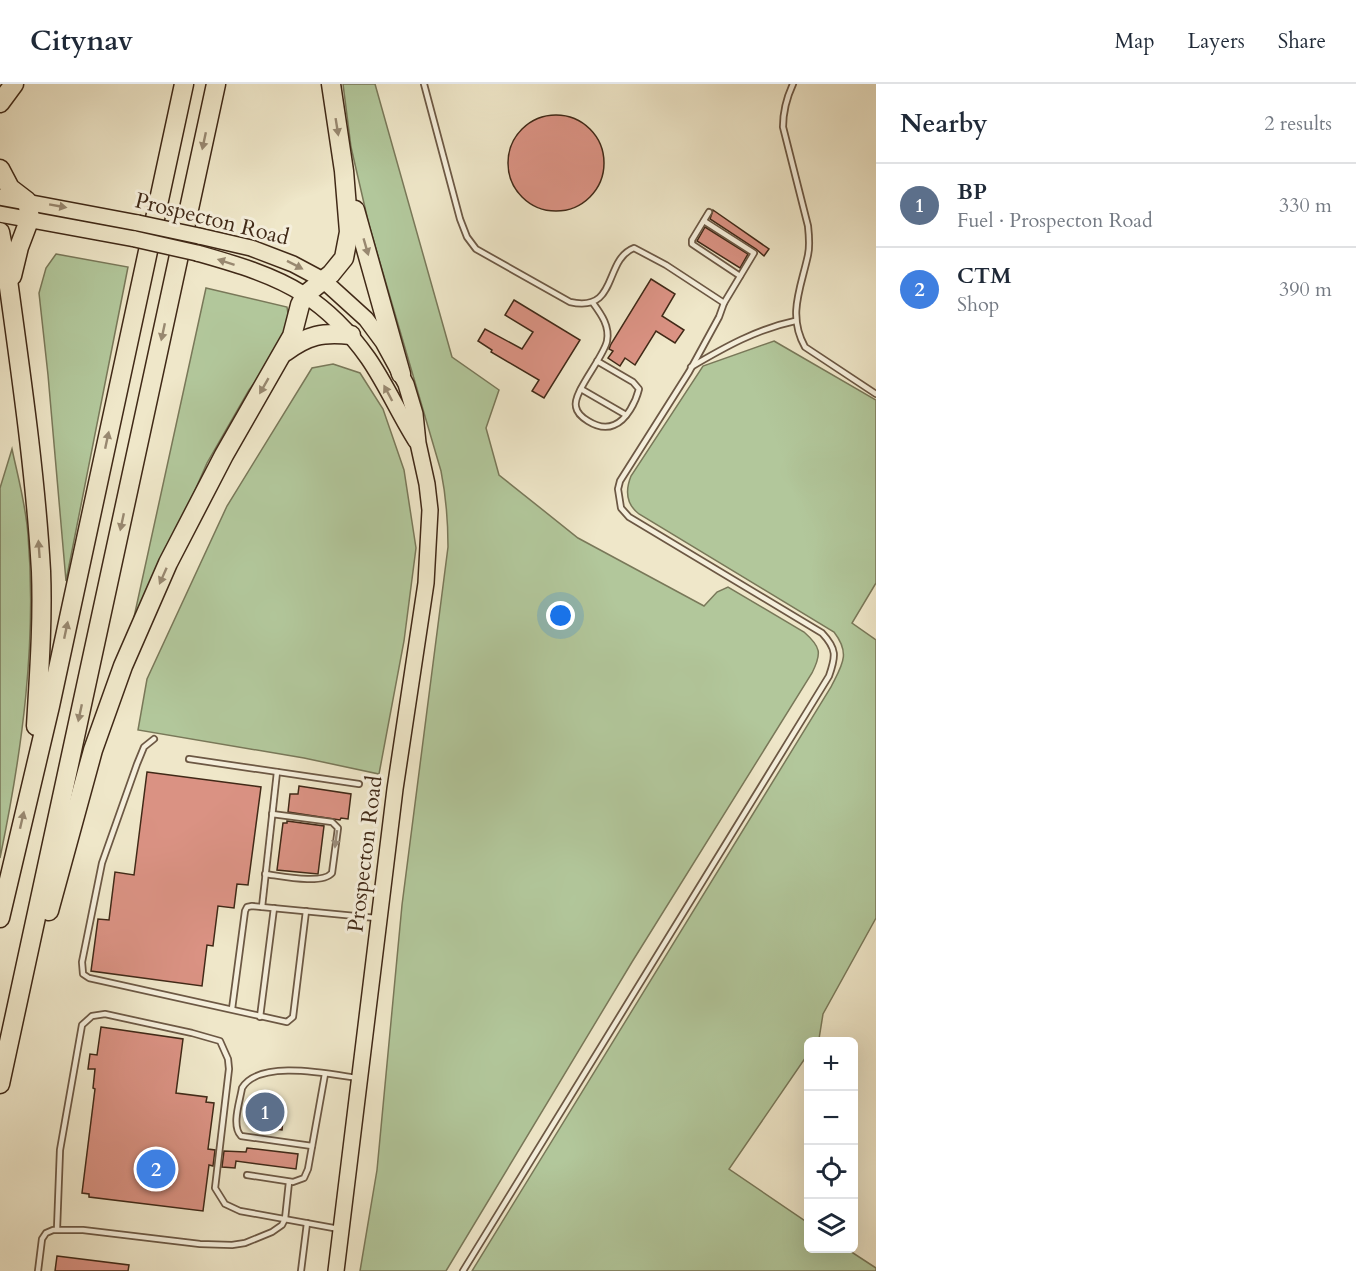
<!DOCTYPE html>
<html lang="en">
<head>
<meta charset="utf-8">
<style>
	:root { --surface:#fff; --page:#f2f2f3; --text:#1f2937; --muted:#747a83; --line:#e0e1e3; --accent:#0f766e }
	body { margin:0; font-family:Cardo,serif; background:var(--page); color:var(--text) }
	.controls { position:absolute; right:18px; bottom:18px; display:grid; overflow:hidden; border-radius:9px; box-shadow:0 6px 24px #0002 }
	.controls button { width:54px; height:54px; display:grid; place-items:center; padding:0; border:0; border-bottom:2px solid var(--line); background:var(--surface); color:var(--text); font:30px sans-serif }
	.you { position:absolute; left:561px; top:532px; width:21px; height:21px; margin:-15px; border:4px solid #fff; border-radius:50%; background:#1a73e8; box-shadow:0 0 0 9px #1a73e833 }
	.badge { display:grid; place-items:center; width:39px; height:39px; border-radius:50%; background:var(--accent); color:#fff; font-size:20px; font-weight:700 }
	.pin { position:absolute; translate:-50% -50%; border:3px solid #fff; box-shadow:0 2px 6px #0006 }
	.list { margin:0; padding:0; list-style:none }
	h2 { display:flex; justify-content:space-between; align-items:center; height:78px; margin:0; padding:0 24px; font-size:26px }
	h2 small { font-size:20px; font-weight:400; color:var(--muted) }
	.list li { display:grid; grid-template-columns:39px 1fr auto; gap:18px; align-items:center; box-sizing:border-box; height:84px; padding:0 24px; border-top:2px solid var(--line) }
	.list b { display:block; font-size:22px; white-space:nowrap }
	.list p { margin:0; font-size:20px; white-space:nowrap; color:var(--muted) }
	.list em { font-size:20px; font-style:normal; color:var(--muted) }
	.icon { flex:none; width:33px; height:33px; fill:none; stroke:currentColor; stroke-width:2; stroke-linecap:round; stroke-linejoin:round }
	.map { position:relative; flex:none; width:876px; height:1187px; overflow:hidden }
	header { display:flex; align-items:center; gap:36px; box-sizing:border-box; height:84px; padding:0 30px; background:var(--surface); border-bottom:2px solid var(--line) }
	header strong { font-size:28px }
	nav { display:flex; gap:33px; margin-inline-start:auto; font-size:21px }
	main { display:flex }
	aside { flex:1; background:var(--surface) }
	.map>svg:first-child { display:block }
</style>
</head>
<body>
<header>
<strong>Citynav</strong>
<nav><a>Map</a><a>Layers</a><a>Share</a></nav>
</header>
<main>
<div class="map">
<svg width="876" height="1187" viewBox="0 0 876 1187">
	<rect width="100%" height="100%" fill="#efe7c9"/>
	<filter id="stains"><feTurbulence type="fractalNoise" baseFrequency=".00333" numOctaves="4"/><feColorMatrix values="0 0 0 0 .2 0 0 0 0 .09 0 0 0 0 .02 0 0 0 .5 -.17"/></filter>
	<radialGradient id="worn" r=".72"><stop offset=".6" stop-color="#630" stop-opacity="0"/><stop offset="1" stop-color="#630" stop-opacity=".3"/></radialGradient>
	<g fill="#b2c79b" stroke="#797859" stroke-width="1.5">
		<path d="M343 0H375L452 273 499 306 486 344 499 391 578 454 704 522 717 508 728 503 804 548C821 563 822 569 812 589L632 878 446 1187H360L377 1086 402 821 448 463C448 437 446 412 441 387L369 141 351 63Z"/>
		<polygon points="56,170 128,183 66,497 48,291 39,209 46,184"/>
		<polygon points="206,204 287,223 291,250 249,306 207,379 129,556"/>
		<path d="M774 257 876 316V499L852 539 876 556V834L823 930 819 955 817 957 808 958V970L729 1085 808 1139V1164L847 1165 876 1184V1187H472L831 603C842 581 851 570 834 548L639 430C626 420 625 407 631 392L703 282Z"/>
		<polygon points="333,280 360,289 383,325 404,386 416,464 404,557 379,690 304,674 138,646 147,595 227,422 312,284"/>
		<path d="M12 365C18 393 26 422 28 451 37 559 22 668 0 774V404Z"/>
	</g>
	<g fill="#da9283" stroke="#402917" stroke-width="1.5">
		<circle cx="556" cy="79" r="48"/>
		<polygon points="713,126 769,165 764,172 756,165 710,135"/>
		<polygon points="705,143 748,170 740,184 697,157"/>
		<polygon points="651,195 675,210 662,232 684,246 675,259 656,247 635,281 625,274 620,282 608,274 613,267 609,265 611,260"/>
		<polygon points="514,216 580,256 544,314 532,307 539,296 491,268 492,266 478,257 485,245 522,265 533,248 505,231"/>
		<polygon points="147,688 261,703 248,801 237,800 234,824 218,822 213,862 207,861 202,902 91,887 98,835 109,836 115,788 134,791"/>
		<polygon points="299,702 351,710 348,735 341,734 340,736 288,728 290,710 298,710"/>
		<polygon points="287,737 324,742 318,790 277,786 283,739 287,739"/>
		<polygon points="101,943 183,955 176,1009 207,1013 206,1018 214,1019 208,1065 215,1066 213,1082 209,1081 203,1127 89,1113 89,1110 82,1109 95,1005 93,1004 95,985 88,985 90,970 97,971"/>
		<polygon points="249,1019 284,1024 282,1046 258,1043 258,1040 247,1038"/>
		<polygon points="247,1064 298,1070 296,1085 236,1077 235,1084 222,1083 224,1067 246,1068"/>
		<polygon points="57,1172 129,1181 128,1187 55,1187"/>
	</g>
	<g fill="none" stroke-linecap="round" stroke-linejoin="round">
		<g stroke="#6c5844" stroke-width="8">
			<g id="service">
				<path d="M424 0 460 135 467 153 476 165 570 218C619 229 603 176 634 164L666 181 724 219"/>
				<path d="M793 0C786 15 783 27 783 43L808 142C809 151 810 162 808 171 801 204 787 231 805 263L876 310"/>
				<polyline points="709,128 692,156 692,160 740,192"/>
				<path d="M593 219C601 230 610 242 607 257 604 273 572 309 576 323 577 329 583 334 588 337 596 342 605 345 614 341 627 336 636 317 639 305L633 298 597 277"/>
				<path d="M691 283C725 263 757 245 795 237"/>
				<polyline points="581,305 626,331"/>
				<polyline points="154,655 144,663 137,680 102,779 82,878 83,890 89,894 287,938 293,933 306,827"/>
				<polyline points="189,675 359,700"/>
				<path d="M265 790C281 792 322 801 332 789L338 744 332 738 272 730"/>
				<polyline points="262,823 277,688"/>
				<polyline points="232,925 245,827 247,823 252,822 376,834"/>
				<polyline points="260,933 274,824"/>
				<path d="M312 1062 241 1052C231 1042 240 1017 242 1004 259 975 329 990 357 994"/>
				<polyline points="247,1091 293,1098 304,1094 308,1085 325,990"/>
				<polyline points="57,1145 60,1066 82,941 92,932 105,930 192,949 220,957 228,975 229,985 215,1104 225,1120 240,1127 339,1145"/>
				<polyline points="38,1187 42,1155 46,1149 53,1146 83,1146 200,1160 232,1161 245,1159 272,1148 282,1141 285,1135 289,1098"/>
				<polyline points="301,1187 307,1139"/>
				<path d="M463 1187 829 592C836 572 837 565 822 549L629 433 621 424 618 405 620 397 689 288 719 233 724 219 754 169 704 137"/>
			</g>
		</g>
		<g stroke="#402917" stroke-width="18">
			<g id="primary">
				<polyline points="0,113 138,139"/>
				<polyline points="0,130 135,155"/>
				<polyline points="199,152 251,164 293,180 323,196 366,235 383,258 406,300 415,330 418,359 427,400 430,426 426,499 395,705 336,1187"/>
				<path d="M197 169C232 179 272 190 303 210 328 226 351 250 368 274 386 300 399 330 416 357"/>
			</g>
		</g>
		<g stroke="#402917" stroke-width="21">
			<g id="motorway">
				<polyline points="0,19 14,0"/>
				<polyline points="0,85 10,104 27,117 30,134 19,163 12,192"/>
				<polyline points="355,126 401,290"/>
				<path d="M0 148 5 174C19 278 35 382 41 487 43 538 39 591 36 642"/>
				<path d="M285 268C308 251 322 248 351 251"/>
				<polyline points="49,827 93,666 123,582 168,479 224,371 292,252 300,221 305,211 331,190 344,174 349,148 344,87 331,0"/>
				<polyline points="0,834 50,622 184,0"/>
				<polyline points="0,1000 216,0"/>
			</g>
		</g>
		<use href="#service" stroke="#f5efdc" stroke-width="4.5"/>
		<use href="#primary" stroke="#efe7c9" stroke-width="15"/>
		<use href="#motorway" stroke="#efe7c9" stroke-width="18"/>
		<g stroke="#402917" stroke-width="18" stroke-linecap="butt">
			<g id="primary-bridge">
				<polyline points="138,139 199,152"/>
				<polyline points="135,155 197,169"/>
			</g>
		</g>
		<use href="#primary-bridge" stroke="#efe7c9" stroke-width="15"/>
	</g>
	<defs><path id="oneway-solid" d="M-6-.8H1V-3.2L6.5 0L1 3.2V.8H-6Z" transform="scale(1.5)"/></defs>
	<g fill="#988870">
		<use href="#oneway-solid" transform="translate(337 43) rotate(81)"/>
		<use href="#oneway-solid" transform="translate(204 57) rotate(102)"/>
		<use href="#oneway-solid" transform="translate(58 122) rotate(10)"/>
		<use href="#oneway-solid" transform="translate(366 163) rotate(74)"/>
		<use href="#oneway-solid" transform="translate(226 178) rotate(-162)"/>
		<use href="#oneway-solid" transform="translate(295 181) rotate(27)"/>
		<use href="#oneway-solid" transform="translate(163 248) rotate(102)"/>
		<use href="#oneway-solid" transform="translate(264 302) rotate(120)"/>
		<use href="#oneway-solid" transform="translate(388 309) rotate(-118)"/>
		<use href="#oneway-solid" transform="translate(107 356) rotate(-78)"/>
		<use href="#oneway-solid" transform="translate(122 438) rotate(102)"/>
		<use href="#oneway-solid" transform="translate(39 465) rotate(-94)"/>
		<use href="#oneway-solid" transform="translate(163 492) rotate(114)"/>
		<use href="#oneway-solid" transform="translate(66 546) rotate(-78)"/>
		<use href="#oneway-solid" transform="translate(80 629) rotate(102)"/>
		<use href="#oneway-solid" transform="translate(22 736) rotate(-77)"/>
	</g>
	<use fill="#9a8c7a" href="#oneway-solid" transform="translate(336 755) rotate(97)"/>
	<g text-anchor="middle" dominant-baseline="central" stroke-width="6" stroke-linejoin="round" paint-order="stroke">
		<g font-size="22" fill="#402917" stroke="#f5efdc">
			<text transform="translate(212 135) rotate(14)">Prospecton Road</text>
			<text transform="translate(365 770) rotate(-83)">Prospecton Road</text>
		</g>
	</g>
	<rect width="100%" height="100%" filter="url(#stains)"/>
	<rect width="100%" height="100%" fill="url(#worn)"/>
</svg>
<div class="controls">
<button>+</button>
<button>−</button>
<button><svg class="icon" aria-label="locate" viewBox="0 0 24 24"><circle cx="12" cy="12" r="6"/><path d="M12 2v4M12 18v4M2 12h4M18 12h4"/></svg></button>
<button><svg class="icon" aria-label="layers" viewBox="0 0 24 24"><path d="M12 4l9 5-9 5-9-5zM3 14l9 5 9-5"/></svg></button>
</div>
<div class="you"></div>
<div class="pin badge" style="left:265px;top:1028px;background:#5c6f8a">1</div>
<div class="pin badge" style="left:156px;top:1085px;background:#3f7fe0">2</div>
</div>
<aside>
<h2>Nearby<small>2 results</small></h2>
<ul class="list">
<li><span class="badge" style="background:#5c6f8a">1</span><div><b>BP</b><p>Fuel · Prospecton Road</p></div><em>330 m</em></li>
<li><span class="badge" style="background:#3f7fe0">2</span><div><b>CTM</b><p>Shop</p></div><em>390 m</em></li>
</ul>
</aside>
</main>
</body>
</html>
